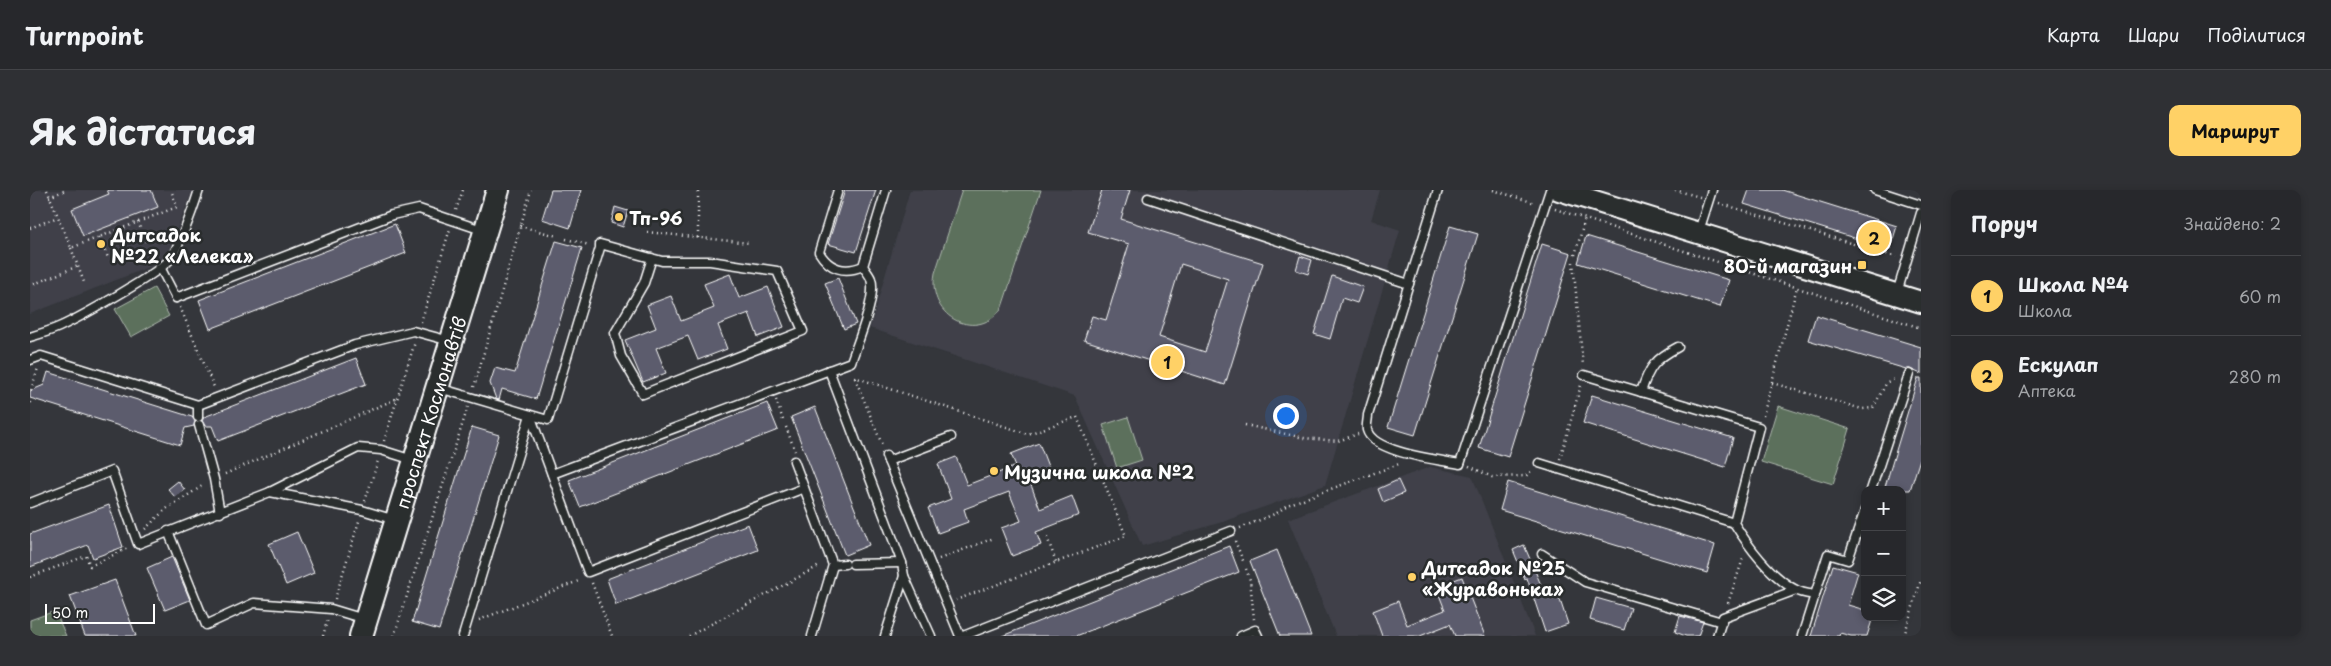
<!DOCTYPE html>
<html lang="uk">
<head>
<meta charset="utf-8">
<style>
	:root { --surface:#27282c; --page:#2f3034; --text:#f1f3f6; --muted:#a4a6a9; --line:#434448; --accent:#ffd166 }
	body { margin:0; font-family:"Playpen Sans",sans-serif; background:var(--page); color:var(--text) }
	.controls { position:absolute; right:15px; bottom:15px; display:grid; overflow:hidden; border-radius:10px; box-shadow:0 2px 8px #0003 }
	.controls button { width:45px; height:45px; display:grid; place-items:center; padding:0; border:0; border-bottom:1px solid var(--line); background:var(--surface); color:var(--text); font:25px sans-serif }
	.scale { position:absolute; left:15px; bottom:12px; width:110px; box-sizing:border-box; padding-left:5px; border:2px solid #fff; border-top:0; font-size:14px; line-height:18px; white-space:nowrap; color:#fff; -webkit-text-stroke:4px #2a2d2e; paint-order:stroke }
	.you { position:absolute; left:1255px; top:225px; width:18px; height:18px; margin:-12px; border:4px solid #fff; border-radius:50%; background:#1a73e8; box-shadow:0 0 0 8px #1a73e833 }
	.badge { display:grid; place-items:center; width:32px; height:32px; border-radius:50%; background:var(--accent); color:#111; font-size:16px; font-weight:700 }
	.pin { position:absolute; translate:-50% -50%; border:2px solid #fff; box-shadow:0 1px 5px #0006 }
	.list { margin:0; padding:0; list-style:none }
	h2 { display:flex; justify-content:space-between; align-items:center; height:65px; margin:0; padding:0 20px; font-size:21px }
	h2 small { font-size:16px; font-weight:400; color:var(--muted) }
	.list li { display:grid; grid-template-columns:32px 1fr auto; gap:15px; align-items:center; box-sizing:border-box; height:80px; padding:0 20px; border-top:1px solid var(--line) }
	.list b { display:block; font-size:19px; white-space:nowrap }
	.list p { margin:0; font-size:16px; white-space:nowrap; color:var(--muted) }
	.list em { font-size:16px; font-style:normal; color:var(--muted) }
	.icon { flex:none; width:28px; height:28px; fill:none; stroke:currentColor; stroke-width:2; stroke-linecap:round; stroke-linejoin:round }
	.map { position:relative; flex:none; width:1891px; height:446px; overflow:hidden; border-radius:10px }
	header { display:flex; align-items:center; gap:30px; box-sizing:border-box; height:70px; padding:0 25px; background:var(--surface); border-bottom:1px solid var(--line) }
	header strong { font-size:24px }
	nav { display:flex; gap:28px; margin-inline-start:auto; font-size:18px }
	.intro { display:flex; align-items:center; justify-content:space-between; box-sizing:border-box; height:120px; padding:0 30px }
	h1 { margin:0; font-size:35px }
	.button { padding:12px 22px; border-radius:10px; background:var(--accent); color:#111; font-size:18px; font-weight:700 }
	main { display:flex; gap:30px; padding:0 30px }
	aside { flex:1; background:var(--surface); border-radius:10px; box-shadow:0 2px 8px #0003 }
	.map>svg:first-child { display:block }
</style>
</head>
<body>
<header>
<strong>Turnpoint</strong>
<nav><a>Карта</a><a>Шари</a><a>Поділитися</a></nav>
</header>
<div class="intro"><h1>Як дістатися</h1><a class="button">Маршрут</a></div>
<main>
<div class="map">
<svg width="1891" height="446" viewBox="0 0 1891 446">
	<rect width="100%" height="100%" fill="#34363b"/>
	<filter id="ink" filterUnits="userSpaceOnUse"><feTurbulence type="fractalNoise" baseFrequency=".02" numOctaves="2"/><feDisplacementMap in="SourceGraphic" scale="10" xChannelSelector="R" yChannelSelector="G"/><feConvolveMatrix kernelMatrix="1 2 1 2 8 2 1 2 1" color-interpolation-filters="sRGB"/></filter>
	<g filter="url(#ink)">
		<g fill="#40414a">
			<polygon points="0,0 163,0 134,71 0,124"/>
			<polygon points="880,0 1350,0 1341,30 1370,40 1295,295 1192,332 1112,356 1045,206 840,138"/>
			<polygon points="1400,277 1442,286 1505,446 1306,446 1258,329"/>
		</g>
		<g fill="#5b705b" stroke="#adb8ad">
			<path d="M932 0H1011L972 117C950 153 896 129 905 83Z"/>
			<polygon points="124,98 139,126 101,147 85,119"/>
			<polygon points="1748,216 1820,239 1803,294 1731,272"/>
			<polygon points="1098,227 1112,270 1087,278 1073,235"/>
			<polygon points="25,421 36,446 0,446 0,430"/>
		</g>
		<g fill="#5b5b6d" stroke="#fff" fill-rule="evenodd">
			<polygon points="77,0 121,0 128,17 53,46 42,19 79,4"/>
			<polygon points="521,0 551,0 540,38 512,29"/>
			<polygon points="815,0 846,0 826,62 798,54"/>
			<path d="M1072 0H1100L1091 29 1233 73 1195 195 1054 150 1062 126 1076 130 1099 54 1058 42ZM1151 74 1198 89 1175 162 1129 147Z"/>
			<polygon points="1719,0 1752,0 1867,36 1860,59 1714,14"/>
			<polygon points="585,17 598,21 593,37 581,33"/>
			<polygon points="365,34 376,63 180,139 169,110"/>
			<polygon points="1420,36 1448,44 1385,245 1358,237"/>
			<polygon points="1556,46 1699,90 1690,117 1548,73"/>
			<polygon points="526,51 552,58 506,209 472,199 469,210 466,209 460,193 465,178 485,183"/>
			<polygon points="1512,54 1541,63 1478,267 1449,258"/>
			<polygon points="1270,66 1282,70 1278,84 1266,80"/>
			<polygon points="700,84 709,108 738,97 754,137 728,147 719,123 688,135 697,159 668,170 658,146 626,158 636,183 613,192 595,150 626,138 617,115 641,106 651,131 684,118 674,94"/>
			<polygon points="1302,86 1333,97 1327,113 1312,108 1300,149 1284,144"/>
			<polygon points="808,88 826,134 814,139 795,93"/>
			<polygon points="1786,125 1891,157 1891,184 1880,179 1876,179 1778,150"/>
			<polygon points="326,168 336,194 188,251 182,236 175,236 172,231 174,227"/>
			<polygon points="18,182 162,227 165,231 164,236 155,238 150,255 0,208 0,201 14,195"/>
			<polygon points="1888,188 1891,188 1891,266 1880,300 1854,300"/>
			<polygon points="1562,205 1703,248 1695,277 1553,233"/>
			<polygon points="737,213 748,240 550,317 539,290"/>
			<polygon points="785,217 839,355 815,365 761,227"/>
			<polygon points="442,237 469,245 409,440 382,432"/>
			<polygon points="1009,253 1019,279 998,287 1010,319 1042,306 1049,325 1006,342 1011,355 982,366 971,338 991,331 979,302 934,319 938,332 908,343 898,318 921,309 908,274 926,267 937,295 986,276 981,264"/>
			<polygon points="1368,290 1374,303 1353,312 1348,299"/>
			<polygon points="148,291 155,300 145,307 138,299"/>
			<polygon points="1478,292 1685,355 1677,383 1470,320"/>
			<polygon points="79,315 93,357 63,368 58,355 0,377 0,344"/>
			<polygon points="718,334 728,360 586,415 577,389"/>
			<polygon points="267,342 284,383 256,395 239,354"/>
			<polygon points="1494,355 1514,402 1526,398 1538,434 1515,442 1497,388 1495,389 1483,360"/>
			<polygon points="1199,356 1209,382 1046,446 972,446"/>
			<polygon points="1247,360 1281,446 1250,446 1220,371"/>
			<polygon points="142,367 160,410 135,420 117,378"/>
			<polygon points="1803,375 1828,382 1818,415 1835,420 1835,427 1843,427 1837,446 1821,446 1810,443 1809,446 1781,446"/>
			<polygon points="1432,387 1455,446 1425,446 1420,434 1390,446 1352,446 1343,421 1368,411 1377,435 1415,420 1406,397"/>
			<polygon points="85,390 106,446 55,446 40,406"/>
			<polygon points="1566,408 1601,418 1594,440 1560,430"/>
			<polygon points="1650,426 1673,432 1668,446 1656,446 1645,442"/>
		</g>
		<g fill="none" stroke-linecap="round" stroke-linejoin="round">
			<g stroke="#fff" stroke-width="11">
				<g id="service">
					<path d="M808 0 789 62C799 79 814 84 833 76L856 0"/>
					<path d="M1408 0 1338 225C1338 229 1336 236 1337 240 1343 263 1410 270 1430 274L1520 0"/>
					<polyline points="1845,0 1891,15"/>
					<polyline points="1118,8 1379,94"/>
					<polyline points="1669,41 1682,0"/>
					<polyline points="130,77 146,108 362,25 389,19 455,41"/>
					<polyline points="1867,103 1891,23"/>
					<path d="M0 147C10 144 20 141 29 137 49 128 132 82 141 68 153 48 162 22 169 0"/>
					<polyline points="0,170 11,166 168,215 325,155 383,141 420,151"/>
					<polyline points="799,180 872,373 874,386 855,446"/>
					<path d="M1554 185 1729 237 1704 333C1718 356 1741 387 1766 400 1771 403 1779 404 1785 405"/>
					<polyline points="409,198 518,230 570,58 570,54 632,71 680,71 747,81 773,141 613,204 591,166 585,143 614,93 622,68"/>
					<path d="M1611 202C1619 177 1625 169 1648 157"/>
					<polyline points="168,215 168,227"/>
					<polyline points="500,225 558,382 774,298"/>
					<polyline points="169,235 184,289 190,323"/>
					<polyline points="856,266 930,446"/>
					<polyline points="764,271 803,375 782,446"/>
					<polyline points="858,271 921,247"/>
					<polyline points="1509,273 1704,333"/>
					<path d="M522 284 821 172C827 154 847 107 841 89 840 85 835 80 833 76"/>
					<polyline points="1841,300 1879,184"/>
					<polyline points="240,302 328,258 351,260 383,270"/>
					<polyline points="0,313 82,281 108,354 240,302 332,320 365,330"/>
					<polyline points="138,341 176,435 224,413 301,419 334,429"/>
					<polyline points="1512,364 1555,392 1692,432"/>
					<polyline points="823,374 872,373"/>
					<polyline points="803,375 815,374"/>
					<polyline points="874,386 901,446"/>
					<polyline points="433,446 500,225"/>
					<polyline points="933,446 1201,341"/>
					<polyline points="1211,446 1225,440 1228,446"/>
					<polyline points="1687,446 1693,427 1766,400"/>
					<polyline points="1772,446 1798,364 1818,370 1835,320"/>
				</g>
			</g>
			<g stroke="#fff" stroke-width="24">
				<polyline id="tertiary" points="1529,0 1891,112"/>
			</g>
			<g stroke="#fff" stroke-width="26">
				<g id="secondary">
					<path id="s1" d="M331 446 468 0"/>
				</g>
			</g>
			<g stroke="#fff" stroke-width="2.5" stroke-dasharray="1 4" stroke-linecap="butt">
				<polyline points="17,0 41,58 147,17 141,0"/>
				<polyline points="1463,0 1505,13"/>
				<polyline points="1645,0 1670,7"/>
				<polyline points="19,7 36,0"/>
				<polyline points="1689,13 1866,67"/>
				<polyline points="1525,19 1891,138"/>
				<polyline points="426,20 433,0"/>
				<polyline points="108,32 117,54"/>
				<polyline points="490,36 527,46"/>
				<polyline points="0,38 28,27"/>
				<polyline points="617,42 719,53"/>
				<polyline points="69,47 79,70"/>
				<polyline points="668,48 668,0"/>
				<polyline points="536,49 559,55"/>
				<polyline points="41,58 55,95"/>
				<polyline points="1545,65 1555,29"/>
				<polyline points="1543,72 1553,175"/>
				<polyline points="4,94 48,76"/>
				<polyline points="150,117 184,197"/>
				<polyline points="391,132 420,39"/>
				<polyline points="824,187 998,244 1047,227 1096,346 926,410"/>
				<polyline points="825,188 853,257"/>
				<polyline points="1742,193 1832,219 1843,218 1857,192 1865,189"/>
				<polyline points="444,197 501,0"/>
				<polyline points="1,200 8,178"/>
				<polyline points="746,210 753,230"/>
				<polyline points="0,213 3,209"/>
				<polyline points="1733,226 1767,97"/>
				<polyline points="1215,235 1274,248 1308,251 1328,244"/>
				<polyline points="756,237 765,261"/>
				<polyline points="354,251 385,152"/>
				<polyline points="1530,269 1551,195"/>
				<polyline points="1439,276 1462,287 1496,286 1501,281"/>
				<polyline points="195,284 368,208"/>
				<polyline points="335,311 348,271"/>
				<polyline points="1210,338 1247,323 1257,315 1369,274"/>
				<polyline points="115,339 136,319 174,295"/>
				<polyline points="1017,347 1026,372"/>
				<polyline points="1205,351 1214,373"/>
				<polyline points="909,369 964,348"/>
				<polyline points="1216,379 1220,390 1224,429"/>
				<polyline points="0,387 56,366 60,376 98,358"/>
				<polyline points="562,393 582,446"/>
				<polyline points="305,409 329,331"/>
				<polyline points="1698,413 1714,366"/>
				<polyline points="449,430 551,390"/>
				<polyline points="293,446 298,428"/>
				<polyline points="364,446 438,217"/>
				<polyline points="659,446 791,375"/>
				<polyline points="1874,446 1891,390"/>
			</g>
			<use href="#service" stroke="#2a2d2e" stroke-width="8"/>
			<use href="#tertiary" stroke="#2a2d2e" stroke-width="20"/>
			<use href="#secondary" stroke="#2a2d2e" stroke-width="22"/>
		</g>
	</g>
	<g fill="#ffd166" stroke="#2a2d2e" stroke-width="2">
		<circle cx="589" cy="27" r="5"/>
		<circle cx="71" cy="54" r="5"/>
		<rect x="1827" y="70" width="10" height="10" rx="2.5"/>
		<circle cx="964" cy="281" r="5"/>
		<circle cx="1382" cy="387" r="5"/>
	</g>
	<g text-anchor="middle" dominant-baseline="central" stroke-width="5" stroke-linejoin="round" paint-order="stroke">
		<g font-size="18" font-weight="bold" fill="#fff" stroke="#2a2d2e" text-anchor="start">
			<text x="599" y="27">Тп-96</text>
			<text x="81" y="44">Дитсадок<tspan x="81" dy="21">№22 «Лелека»</tspan></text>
			<text x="1822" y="75" text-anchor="end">80-й магазин</text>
			<text x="974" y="281">Музична школа №2</text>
			<text x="1392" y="377">Дитсадок №25<tspan x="1392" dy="21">«Журавонька»</tspan></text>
		</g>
		<g font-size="18" fill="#fff" stroke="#2a2d2e">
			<text stroke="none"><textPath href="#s1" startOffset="234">проспект Космонавтів</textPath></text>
		</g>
	</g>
</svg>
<div class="controls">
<button>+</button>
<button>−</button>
<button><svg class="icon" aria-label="layers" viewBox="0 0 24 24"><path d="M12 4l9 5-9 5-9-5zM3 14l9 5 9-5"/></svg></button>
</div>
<div class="scale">50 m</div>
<div class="you"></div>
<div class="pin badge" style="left:1137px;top:172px">1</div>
<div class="pin badge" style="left:1844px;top:48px">2</div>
</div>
<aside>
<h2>Поруч<small>Знайдено: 2</small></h2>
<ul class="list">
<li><span class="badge">1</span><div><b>Школа №4</b><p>Школа</p></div><em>60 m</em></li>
<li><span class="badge">2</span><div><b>Ескулап</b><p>Аптека</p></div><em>280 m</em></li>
</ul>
</aside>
</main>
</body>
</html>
